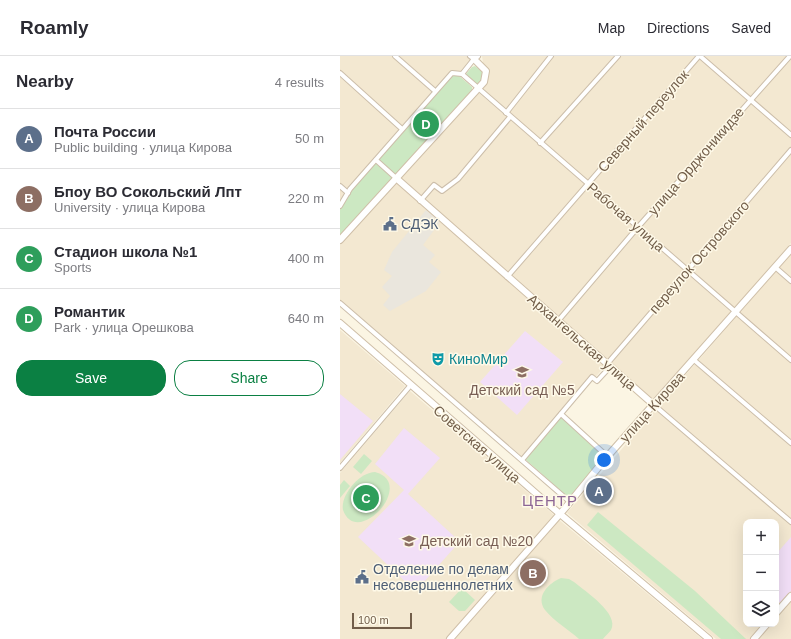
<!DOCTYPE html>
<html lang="en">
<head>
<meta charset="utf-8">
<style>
	:root { --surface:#fff; --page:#f7f7f7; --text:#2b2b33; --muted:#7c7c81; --line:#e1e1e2; --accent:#0b8043 }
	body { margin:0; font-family:Arial,sans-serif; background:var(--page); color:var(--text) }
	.controls { position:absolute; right:12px; bottom:12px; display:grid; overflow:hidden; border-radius:8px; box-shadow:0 4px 16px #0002 }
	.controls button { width:36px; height:36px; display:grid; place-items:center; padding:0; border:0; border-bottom:1px solid var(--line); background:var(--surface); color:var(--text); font:20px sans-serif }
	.scale { position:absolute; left:12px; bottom:10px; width:60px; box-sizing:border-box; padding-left:4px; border:2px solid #725e4a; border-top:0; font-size:11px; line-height:14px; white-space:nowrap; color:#725e4a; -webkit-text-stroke:3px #fef9e8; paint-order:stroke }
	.you { position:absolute; left:264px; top:404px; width:14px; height:14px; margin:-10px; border:3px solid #fff; border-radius:50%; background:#1a73e8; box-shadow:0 0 0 6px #1a73e833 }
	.badge { display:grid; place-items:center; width:26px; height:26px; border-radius:50%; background:var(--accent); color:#fff; font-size:13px; font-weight:700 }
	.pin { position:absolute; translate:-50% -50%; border:2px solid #fff; box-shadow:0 1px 4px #0006 }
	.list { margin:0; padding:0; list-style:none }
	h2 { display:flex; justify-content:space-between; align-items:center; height:52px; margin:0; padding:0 16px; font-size:17px }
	h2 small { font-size:13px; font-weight:400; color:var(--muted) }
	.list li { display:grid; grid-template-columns:26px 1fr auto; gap:12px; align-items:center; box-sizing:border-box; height:60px; padding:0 16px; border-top:1px solid var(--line) }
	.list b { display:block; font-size:15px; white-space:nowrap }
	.list p { margin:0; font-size:13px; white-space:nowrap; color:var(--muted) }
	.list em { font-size:13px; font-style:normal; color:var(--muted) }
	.actions { display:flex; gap:8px; padding:12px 16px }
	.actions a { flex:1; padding:9px 0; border:1px solid var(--accent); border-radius:16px; text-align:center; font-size:14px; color:var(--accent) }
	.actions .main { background:var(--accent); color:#fff }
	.icon { flex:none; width:22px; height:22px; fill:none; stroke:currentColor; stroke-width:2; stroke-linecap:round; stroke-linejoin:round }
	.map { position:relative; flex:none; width:451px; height:583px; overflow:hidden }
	header { display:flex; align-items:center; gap:24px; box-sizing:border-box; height:56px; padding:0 20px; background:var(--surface); border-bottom:1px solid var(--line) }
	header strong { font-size:19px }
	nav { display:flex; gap:22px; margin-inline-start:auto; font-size:14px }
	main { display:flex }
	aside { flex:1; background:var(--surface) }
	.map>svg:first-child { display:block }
</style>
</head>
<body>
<header>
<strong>Roamly</strong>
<nav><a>Map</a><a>Directions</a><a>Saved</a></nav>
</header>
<main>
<aside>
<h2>Nearby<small>4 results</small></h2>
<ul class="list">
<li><span class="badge" style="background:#5c6f8a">A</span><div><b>Почта России</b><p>Public building · улица Кирова</p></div><em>50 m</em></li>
<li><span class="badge" style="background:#8d6e63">B</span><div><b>Бпоу ВО Сокольский Лпт</b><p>University · улица Кирова</p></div><em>220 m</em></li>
<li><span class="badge" style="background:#2e9e5b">C</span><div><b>Стадион школа №1</b><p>Sports</p></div><em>400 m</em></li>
<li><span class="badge" style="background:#2e9e5b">D</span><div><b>Романтик</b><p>Park · улица Орешкова</p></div><em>640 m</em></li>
</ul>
<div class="actions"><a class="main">Save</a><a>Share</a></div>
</aside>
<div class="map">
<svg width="451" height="583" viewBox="0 0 451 583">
	<rect width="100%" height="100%" fill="#fbf5e3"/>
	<g fill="#f3e8d1">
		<polygon points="0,0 53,0 93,35 61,71 0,15"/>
		<polygon points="58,0 128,0 132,3 120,17 112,16 95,33"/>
		<polygon points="142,0 210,0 166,55 141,34 147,26 149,19 143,7"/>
		<polygon points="212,0 276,0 201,85 167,56"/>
		<polygon points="280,0 357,0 248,126 203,86"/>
		<polygon points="363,0 448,0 410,41"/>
		<polygon points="451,1 451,77 412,43"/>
		<polygon points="360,2 408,44 298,169 250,128"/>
		<polygon points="0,19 59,73 8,132 0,146"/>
		<polygon points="139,37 246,128 167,218 60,123"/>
		<polygon points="411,46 451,81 451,93 347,212 300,171"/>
		<polygon points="451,96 451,187 394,253 348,214"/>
		<polygon points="57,126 265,310 185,403 0,245 0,189"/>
		<polygon points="248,130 296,171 217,263 169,220 178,209 192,197"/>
		<polygon points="298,173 345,214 268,305 220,265"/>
		<polygon points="451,198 451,223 439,212"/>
		<polygon points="437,214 451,227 451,302 399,258"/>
		<polygon points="346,216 391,256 313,345 270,307"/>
		<polygon points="397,260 451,306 451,386 357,306"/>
		<polygon points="0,274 65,330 0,407"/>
		<polygon points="356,307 451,389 451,463 318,350"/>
		<polygon points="70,335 214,459 108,583 0,583 0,417"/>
		<polygon points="316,353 451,468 451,536 436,553 436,466 406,466 406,568 423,568 410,583 376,583 227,457"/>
		<polygon points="218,463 362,583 115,583"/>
		<polygon points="451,544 451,583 417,583 430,568 436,568 436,561"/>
	</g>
	<polygon fill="#eae6dd" points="86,154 100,166 83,189 95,199 89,206 101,216 86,235 50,255 43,249 50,240 42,231 52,220 44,214 52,196"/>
	<g fill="#f2dff7">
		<polygon points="185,275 223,306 177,359 140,326"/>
		<polygon points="0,338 33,365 0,404"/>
		<polygon points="64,372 100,402 68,438 116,482 114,492 83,527 76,525 70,530 18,481 64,434 35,408"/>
		<polygon points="451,481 451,535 440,547 436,543 436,498"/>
	</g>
	<g fill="#cce8c2">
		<polygon points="135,10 145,18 145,22 138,29 126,18 132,11"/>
		<polygon points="114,18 117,18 132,31 132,35 57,118 54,118 40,105 40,101"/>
		<polygon points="35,108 38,108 53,122 0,181 0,153 15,130"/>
		<polygon points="221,360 265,400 230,443 185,403"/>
		<polygon points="24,398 32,405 21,418 13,411"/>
		<path d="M35 416C77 427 17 493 3 454 0 439 20 416 35 416Z"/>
		<polygon points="4,424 10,430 0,442 0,429"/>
		<polygon points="258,456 355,535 406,583 381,583 247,469"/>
		<path d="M221 522 229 523 234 526C245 535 280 558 271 574 269 577 265 580 263 583H239C229 574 214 565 205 554 195 540 209 527 221 522Z"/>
		<polygon points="122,532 135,544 125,555 119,555 109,546"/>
	</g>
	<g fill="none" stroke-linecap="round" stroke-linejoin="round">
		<g stroke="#ccbeaa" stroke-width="6">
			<g id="street">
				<polyline points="55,0 95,35"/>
				<polyline points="360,0 451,79"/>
				<polyline points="0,17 62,73"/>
				<polyline points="122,18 134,3 130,0"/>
				<polyline points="166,57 211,0"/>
				<polyline points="200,87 278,0"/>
				<polyline points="36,104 56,122"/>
				<polyline points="0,130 8,137"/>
				<polyline points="80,145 94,129 102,135 118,123 170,61"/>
				<polyline points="0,150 10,133 112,17 122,18 451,304"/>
				<polyline points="435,211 451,225"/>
				<polyline points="167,221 359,0"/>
				<polyline points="0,247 230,446"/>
				<polyline points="218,265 298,171 450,0"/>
				<polyline points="354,304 451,387"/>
				<polyline points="267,308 451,94"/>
				<polyline points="314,349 451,466"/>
				<polyline points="221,358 268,401"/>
				<polyline points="182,404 252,321 257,325 270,311"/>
				<polyline points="0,412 70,330"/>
			</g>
		</g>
		<g stroke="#cfbfa8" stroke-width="8">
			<g id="secondary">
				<polyline points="56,122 314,349"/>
				<polyline points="0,184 144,26 146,15 134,3 137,0"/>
				<polyline points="0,267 207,447 369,583"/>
				<polyline points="436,557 451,540"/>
				<polyline points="110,583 226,451 266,402 451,193"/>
				<polyline points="414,583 427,568"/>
			</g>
		</g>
		<use href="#street" stroke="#fff" stroke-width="4"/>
		<use href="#secondary" stroke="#fff" stroke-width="6"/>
	</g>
	<defs>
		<g id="civic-bare" transform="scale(1.08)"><path d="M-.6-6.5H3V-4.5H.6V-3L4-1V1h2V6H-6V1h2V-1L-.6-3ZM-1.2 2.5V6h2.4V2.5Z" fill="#5c6f8a" stroke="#fef9e8" stroke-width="2.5" paint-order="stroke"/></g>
		<g id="theatre-bare" transform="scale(1.08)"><path d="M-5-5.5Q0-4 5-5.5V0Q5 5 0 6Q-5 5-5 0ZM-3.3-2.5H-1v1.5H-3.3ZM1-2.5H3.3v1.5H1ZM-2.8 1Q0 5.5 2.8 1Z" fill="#0f9aa8" stroke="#fef9e8" stroke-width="2.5" paint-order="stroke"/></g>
		<g id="school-bare" transform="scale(1.08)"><path d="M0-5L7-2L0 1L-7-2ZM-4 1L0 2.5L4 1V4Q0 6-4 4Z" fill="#8d6e63" stroke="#fef9e8" stroke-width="2.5" paint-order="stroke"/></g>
	</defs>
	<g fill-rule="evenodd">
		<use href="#civic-bare" x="50" y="168"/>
		<use href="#theatre-bare" x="98" y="303"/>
		<use href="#school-bare" x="182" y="316"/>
		<use href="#school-bare" x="69" y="485"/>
		<use href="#civic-bare" x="22" y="521"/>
	</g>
	<g text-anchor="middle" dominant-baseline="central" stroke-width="3" stroke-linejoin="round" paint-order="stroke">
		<g font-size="14" fill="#725e4a" stroke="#fef9e8">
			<text transform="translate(303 65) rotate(-49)">Северный переулок</text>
			<text transform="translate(356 105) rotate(-49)">улица Орджоникидзе</text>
			<text transform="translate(286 161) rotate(41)">Рабочая улица</text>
			<text transform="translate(359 201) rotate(-49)">переулок Островского</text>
			<text transform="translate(242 286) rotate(41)">Архангельская улица</text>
			<text transform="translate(312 351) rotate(-48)">улица Кирова</text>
			<text transform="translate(137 388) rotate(41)">Советская улица</text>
		</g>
		<g font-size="14" fill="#4e5e75" stroke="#fef9e8" text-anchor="start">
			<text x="61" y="168">СДЭК</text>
			<text x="33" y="513">Отделение по делам<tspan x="33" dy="16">несовершеннолетних</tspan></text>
		</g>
		<g font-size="14" fill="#0d838f" stroke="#fef9e8" text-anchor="start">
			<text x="109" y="303">КиноМир</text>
		</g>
		<g font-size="14" fill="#785e54" stroke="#fef9e8">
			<text x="182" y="334">Детский сад №5</text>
			<text x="80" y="485" text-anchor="start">Детский сад №20</text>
		</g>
		<g font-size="15" letter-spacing="1" fill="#8c6595" stroke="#fef9e8">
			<text x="210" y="444">ЦЕНТР</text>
		</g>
	</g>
</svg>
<div class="controls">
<button>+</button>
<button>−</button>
<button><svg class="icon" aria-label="layers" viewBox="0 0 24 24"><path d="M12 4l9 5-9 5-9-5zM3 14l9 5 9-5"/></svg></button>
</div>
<div class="scale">100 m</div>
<div class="you"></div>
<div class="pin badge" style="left:259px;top:435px;background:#5c6f8a">A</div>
<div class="pin badge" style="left:193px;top:517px;background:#8d6e63">B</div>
<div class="pin badge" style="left:26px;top:442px;background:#2e9e5b">C</div>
<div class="pin badge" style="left:86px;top:68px;background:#2e9e5b">D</div>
</div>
</main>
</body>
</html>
